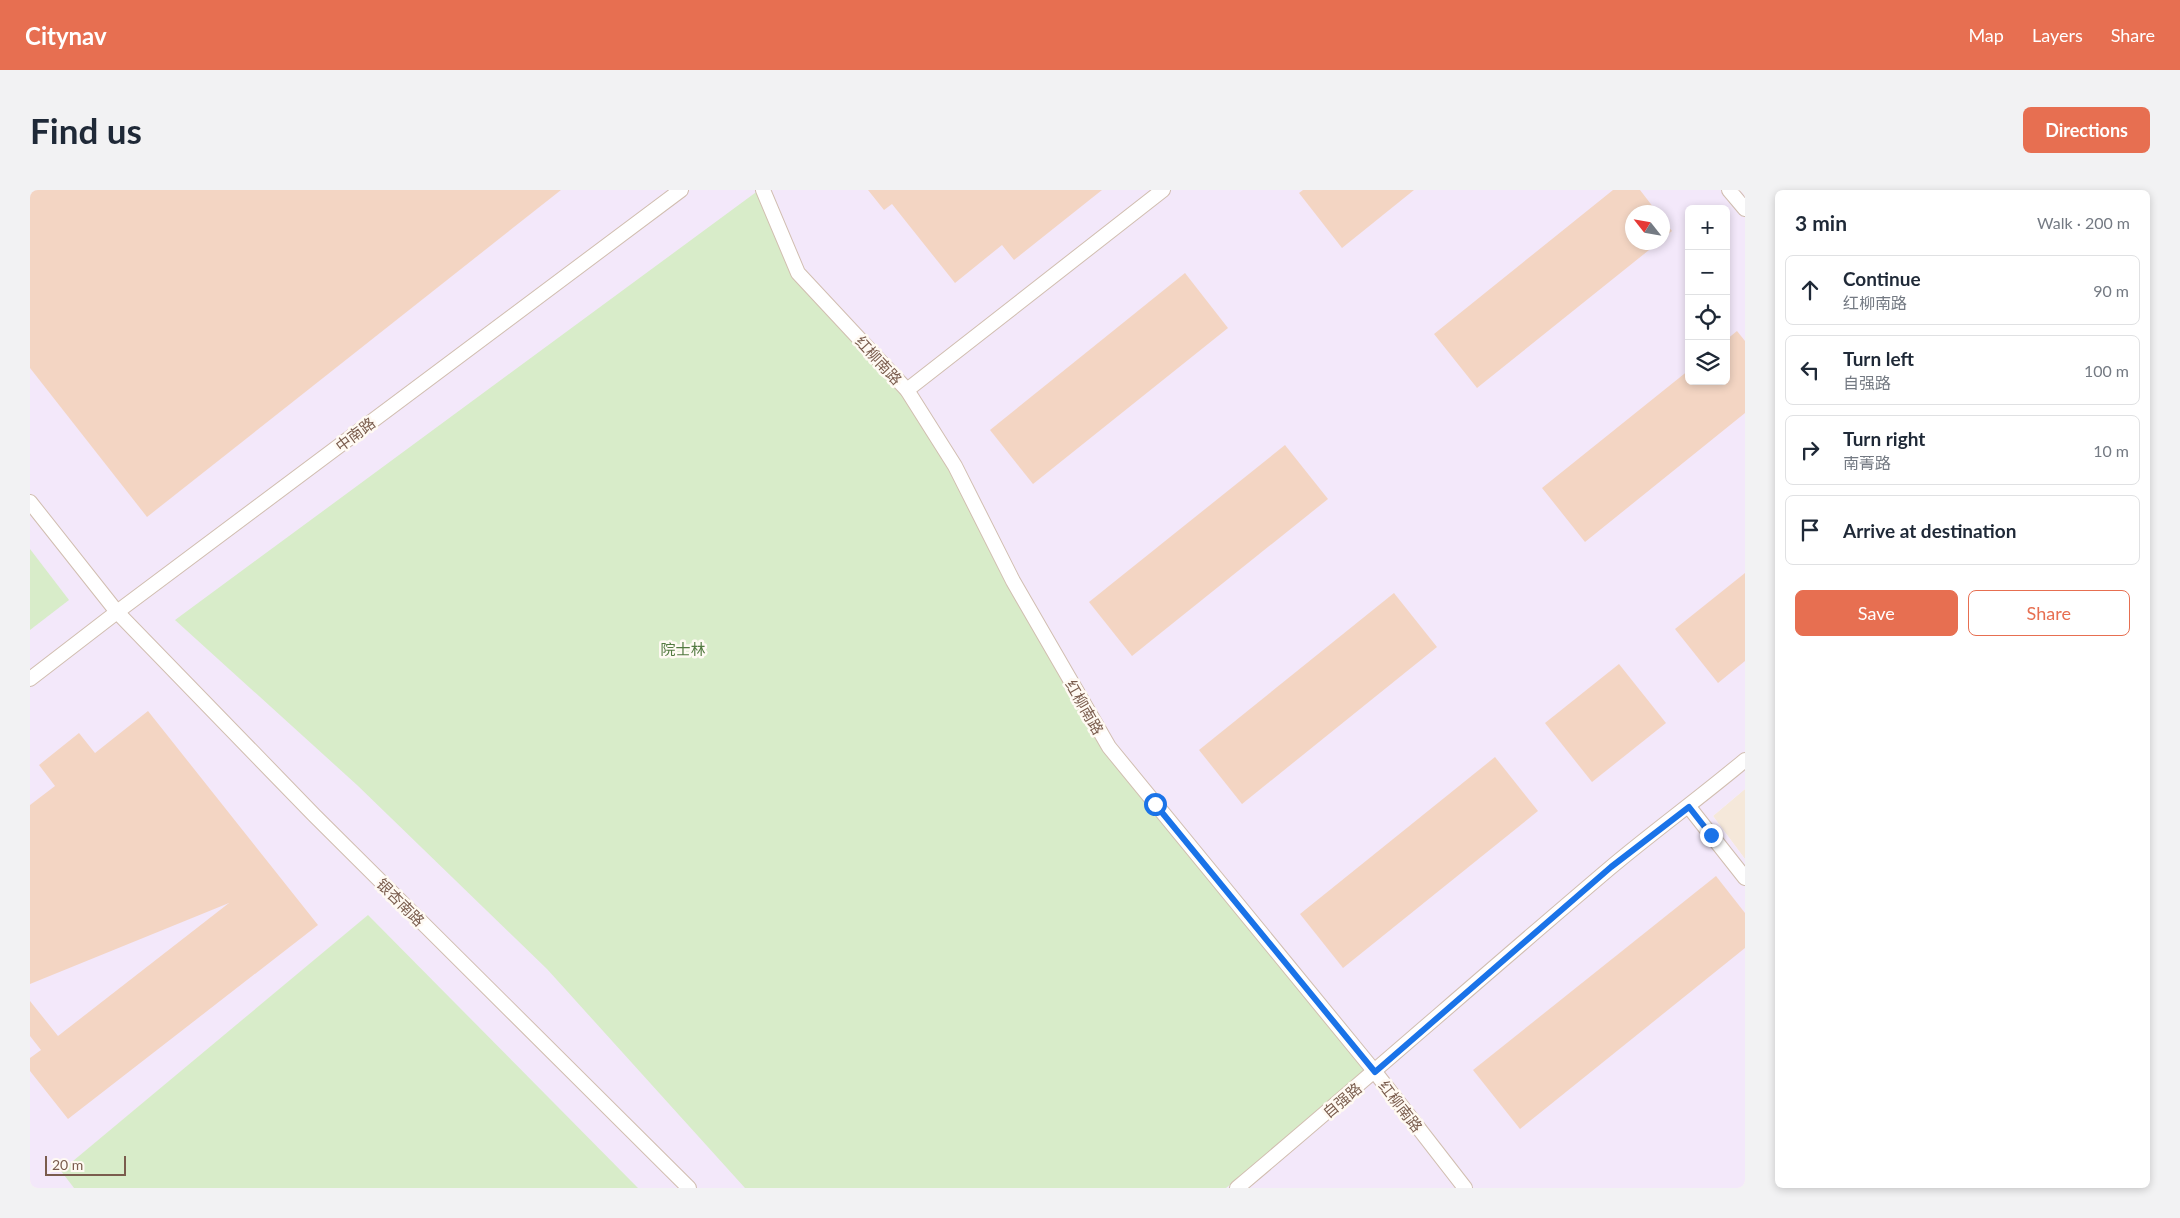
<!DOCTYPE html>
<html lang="en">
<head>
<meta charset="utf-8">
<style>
	:root { --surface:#fff; --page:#f2f2f3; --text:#1f2937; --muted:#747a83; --line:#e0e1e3; --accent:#e76f51 }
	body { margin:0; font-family:Lato,"Noto Sans SC",sans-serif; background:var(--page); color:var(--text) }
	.controls { position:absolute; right:15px; top:15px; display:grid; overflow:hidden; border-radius:8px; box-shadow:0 2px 8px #0003 }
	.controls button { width:45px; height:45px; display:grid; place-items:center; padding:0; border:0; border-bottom:1px solid var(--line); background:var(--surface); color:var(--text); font:25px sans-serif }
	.compass { position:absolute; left:1595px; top:15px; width:45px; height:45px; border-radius:50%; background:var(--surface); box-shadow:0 2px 8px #0003; rotate:301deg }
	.scale { position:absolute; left:15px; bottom:12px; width:81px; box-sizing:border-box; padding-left:5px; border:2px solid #7a5c4d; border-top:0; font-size:14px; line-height:18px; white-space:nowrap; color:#7a5c4d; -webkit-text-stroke:4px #fffaf3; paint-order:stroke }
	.stop { position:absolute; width:15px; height:15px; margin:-11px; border:4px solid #1a73e8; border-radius:50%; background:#fff }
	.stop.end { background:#1a73e8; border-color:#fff; box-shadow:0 1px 5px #0008 }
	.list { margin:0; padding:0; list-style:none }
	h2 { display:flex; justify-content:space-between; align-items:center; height:65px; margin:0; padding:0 20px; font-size:21px }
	h2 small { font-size:16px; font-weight:400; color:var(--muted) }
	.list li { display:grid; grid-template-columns:32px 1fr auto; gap:15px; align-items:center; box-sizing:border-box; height:70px; margin:0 10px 10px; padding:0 10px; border:1px solid var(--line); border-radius:8px }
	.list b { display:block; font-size:19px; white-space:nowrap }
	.list p { margin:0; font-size:16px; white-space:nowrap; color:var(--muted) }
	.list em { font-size:16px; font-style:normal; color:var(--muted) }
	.actions { display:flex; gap:10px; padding:15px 20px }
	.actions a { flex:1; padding:11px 0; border:1px solid var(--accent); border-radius:8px; text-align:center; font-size:18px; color:var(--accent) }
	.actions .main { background:var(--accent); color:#fff }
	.icon { flex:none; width:28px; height:28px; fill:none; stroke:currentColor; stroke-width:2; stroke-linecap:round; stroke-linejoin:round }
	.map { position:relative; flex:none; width:1715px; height:998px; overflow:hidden; border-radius:8px }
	header { display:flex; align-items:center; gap:30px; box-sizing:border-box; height:70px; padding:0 25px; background:var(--accent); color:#fff }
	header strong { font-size:24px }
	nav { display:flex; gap:28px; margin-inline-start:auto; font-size:18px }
	.intro { display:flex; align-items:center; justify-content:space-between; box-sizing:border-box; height:120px; padding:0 30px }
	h1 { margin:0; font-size:35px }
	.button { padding:12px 22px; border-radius:8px; background:var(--accent); color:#fff; font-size:18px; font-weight:700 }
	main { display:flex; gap:30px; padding:0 30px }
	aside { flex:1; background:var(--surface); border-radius:8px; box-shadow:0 2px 8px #0003 }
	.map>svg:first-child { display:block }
</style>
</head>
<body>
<header>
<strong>Citynav</strong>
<nav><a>Map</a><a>Layers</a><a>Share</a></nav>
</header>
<div class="intro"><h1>Find us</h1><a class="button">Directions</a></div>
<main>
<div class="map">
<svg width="1715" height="998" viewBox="0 0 1715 998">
	<rect width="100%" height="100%" fill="#fdf6ec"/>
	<polygon fill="#f5e8da" points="1715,599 1715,669 1683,626"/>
	<path fill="#f3e8fa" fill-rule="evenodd" d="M0 0H1715V599L1683 626 1715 669V998H0ZM1659 19H1696V191H1659ZM1602 22H1632V52H1602Z"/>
	<g fill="#d8ecc9">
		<polygon points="729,0 768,83 877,200 1070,546 1345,882 1196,998 715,998 517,779 327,595 145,430"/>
		<polygon points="0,359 39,410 0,440"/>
		<polygon points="338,725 608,998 44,998 31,981"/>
	</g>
	<g fill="#f3d5c3">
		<polygon points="4,0 531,0 117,327 0,178 0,3"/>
		<polygon points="838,0 1072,0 984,70 972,55 925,93 862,14 854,20"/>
		<polygon points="1273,0 1384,0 1312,58 1269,3"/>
		<polygon points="1583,0 1610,0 1627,22 1602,22 1602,52 1629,52 1447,198 1404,144"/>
		<polygon points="1632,29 1642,41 1632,49"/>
		<polygon points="1155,83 1198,138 1003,294 960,240"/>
		<polygon points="1707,141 1715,151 1715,223 1555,352 1512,298 1659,180 1659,191 1696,191 1696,150"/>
		<polygon points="1255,255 1298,309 1102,466 1059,412"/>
		<polygon points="1715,383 1715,471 1688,493 1645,439"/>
		<polygon points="1364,403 1407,457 1212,614 1169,560"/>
		<polygon points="1589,474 1636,533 1562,592 1515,533"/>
		<polygon points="118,521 288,735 38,929 0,881 0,868 11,860 0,846 0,811 28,846 199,713 0,794 0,615 25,596 9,575 49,543 65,563"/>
		<polygon points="1465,567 1508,621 1313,778 1270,724"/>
		<polygon points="1686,686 1715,723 1715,758 1490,939 1443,880"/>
	</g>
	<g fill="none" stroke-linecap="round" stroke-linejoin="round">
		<g stroke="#d1beb0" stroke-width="16">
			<g id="service">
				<polyline points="733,0 768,83 877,200 925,276 983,391 1079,557 1345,882 1435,998"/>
				<polyline points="1699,0 1715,19"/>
				<polyline points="877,200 1133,0"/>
				<polyline points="0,312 87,422 284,625 659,998"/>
				<polyline points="0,489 87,422 651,0"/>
				<polyline points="1659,617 1715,688"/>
				<path d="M1207 998C1332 893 1455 784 1580 678 1624 641 1671 607 1715 570"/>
			</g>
		</g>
		<use href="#service" stroke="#fff" stroke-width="14"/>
	</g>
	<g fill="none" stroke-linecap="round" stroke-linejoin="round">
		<polyline stroke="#1a73e8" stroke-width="6" points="1125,614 1345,882 1581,677 1659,617 1681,645"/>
	</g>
	<g text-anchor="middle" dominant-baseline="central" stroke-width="5" stroke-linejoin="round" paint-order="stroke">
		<g font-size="15" fill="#7a5c4d" stroke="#fffaf3">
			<text transform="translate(849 170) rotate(47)">红柳南路</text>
			<text transform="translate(325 244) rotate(-37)">中南路</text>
			<text transform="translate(1055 517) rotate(60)">红柳南路</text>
			<text transform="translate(371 712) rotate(45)">银杏南路</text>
			<text transform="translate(1312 910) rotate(-40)">自强路</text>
			<text transform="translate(1371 916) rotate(52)">红柳南路</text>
		</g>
		<g font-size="15" fill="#537a41" stroke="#fffaf3">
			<text x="653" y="459">院士林</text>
		</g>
	</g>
</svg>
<div class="controls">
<button>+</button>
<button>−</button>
<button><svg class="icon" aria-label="locate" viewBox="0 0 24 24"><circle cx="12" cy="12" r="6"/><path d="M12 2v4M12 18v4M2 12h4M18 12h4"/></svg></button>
<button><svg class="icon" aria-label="layers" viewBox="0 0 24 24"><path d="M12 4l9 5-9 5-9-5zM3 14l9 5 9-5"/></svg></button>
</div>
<svg class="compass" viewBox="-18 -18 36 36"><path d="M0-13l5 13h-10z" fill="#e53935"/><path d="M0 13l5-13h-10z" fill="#747a83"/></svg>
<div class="scale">20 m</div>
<div class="stop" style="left:1125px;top:614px"></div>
<div class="stop end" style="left:1681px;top:645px"></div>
</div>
<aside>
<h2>3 min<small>Walk · 200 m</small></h2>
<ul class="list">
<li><svg class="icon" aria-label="ahead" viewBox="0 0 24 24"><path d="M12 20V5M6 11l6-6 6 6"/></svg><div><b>Continue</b><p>红柳南路</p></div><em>90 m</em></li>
<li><svg class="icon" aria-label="left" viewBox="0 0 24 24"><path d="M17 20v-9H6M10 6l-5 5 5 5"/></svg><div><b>Turn left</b><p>自强路</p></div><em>100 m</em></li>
<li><svg class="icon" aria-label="right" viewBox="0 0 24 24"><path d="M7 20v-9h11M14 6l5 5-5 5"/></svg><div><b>Turn right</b><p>南菁路</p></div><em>10 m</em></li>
<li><svg class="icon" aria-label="arrive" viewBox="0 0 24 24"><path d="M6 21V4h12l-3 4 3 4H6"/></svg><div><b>Arrive at destination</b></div></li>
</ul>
<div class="actions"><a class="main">Save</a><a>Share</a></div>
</aside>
</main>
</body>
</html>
